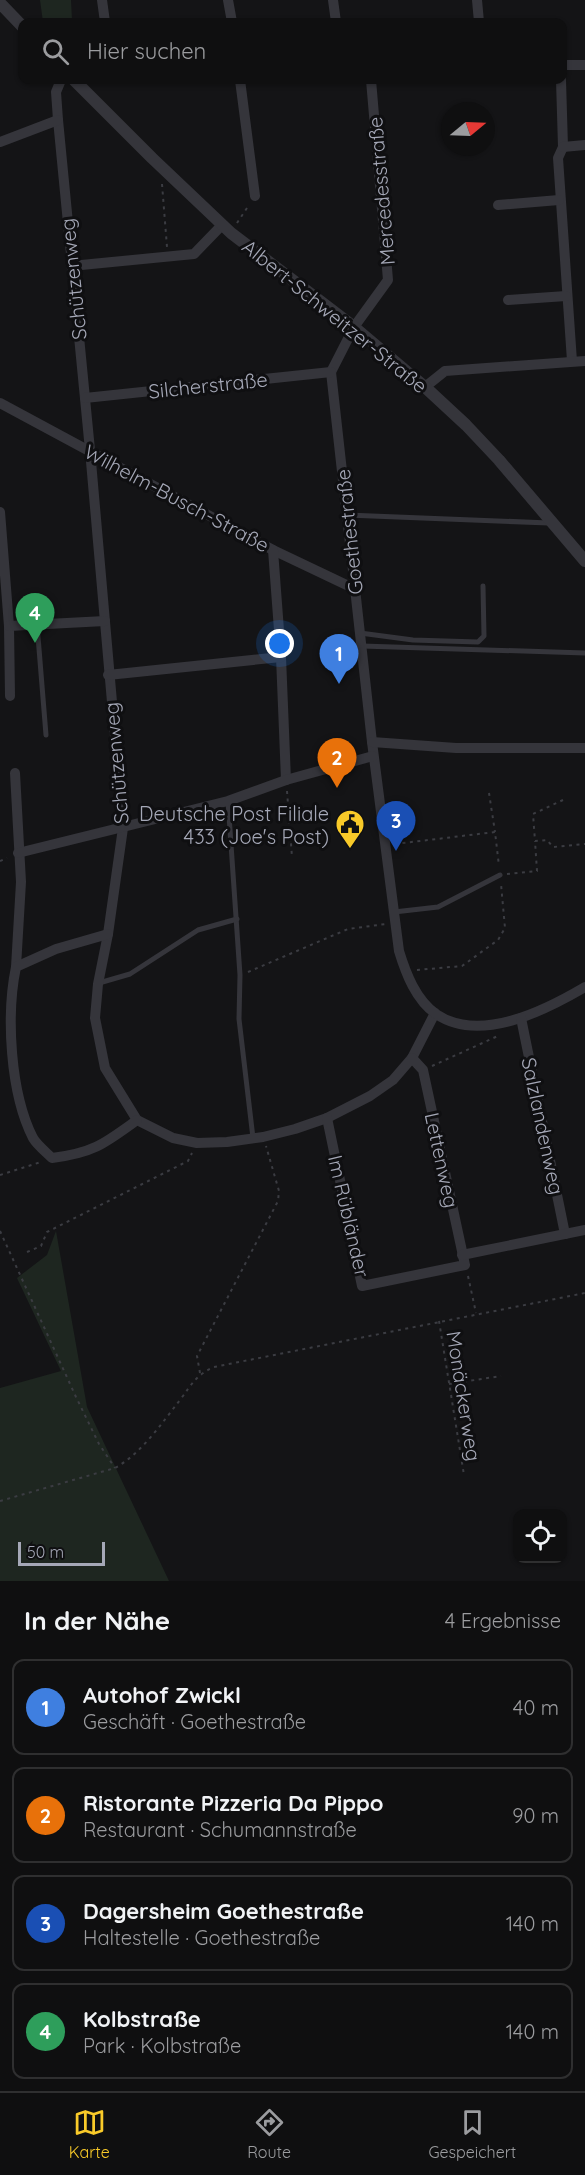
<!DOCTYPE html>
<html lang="de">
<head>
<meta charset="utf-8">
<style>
	:root { --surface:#0f0f10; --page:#1d1d1e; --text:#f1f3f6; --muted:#9b9c9f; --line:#2f2f30; --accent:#f9ca29 }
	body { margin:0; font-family:Quicksand,sans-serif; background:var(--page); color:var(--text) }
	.controls { position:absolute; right:18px; bottom:18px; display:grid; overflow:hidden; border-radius:12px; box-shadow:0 2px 4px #0004 }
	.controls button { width:54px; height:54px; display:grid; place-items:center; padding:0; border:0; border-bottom:2px solid var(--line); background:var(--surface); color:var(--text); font:30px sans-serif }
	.compass { position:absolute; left:441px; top:102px; width:54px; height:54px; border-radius:50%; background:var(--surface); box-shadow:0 2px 4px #0004; rotate:71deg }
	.scale { position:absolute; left:18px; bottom:15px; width:87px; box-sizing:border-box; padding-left:6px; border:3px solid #a5a8b7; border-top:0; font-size:16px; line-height:21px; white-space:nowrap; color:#a5a8b7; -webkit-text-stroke:4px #0f0f11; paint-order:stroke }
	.you { position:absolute; left:280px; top:644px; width:21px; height:21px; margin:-15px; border:4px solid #fff; border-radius:50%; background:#1a73e8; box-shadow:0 0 0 9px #1a73e833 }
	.badge { display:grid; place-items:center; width:39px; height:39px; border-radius:50%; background:var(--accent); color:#fff; font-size:20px; font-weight:700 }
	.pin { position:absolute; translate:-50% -50px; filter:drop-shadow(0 2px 3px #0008) }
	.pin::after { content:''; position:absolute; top:32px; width:21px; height:18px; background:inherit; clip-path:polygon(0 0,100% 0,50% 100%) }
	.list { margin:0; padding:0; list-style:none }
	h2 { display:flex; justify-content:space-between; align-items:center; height:78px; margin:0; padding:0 24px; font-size:26px }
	h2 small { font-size:20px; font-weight:400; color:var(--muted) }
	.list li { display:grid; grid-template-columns:39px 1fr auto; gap:18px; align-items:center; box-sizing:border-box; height:96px; margin:0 12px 12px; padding:0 12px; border:2px solid var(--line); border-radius:12px }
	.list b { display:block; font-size:22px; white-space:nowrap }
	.list p { margin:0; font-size:20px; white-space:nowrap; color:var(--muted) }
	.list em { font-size:20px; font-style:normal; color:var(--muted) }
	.icon { flex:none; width:33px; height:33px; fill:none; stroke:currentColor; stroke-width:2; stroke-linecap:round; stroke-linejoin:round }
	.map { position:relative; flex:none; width:585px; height:1581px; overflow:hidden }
	.search { position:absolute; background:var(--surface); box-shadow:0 2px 4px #0004; left:18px; right:18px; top:18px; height:66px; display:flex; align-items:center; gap:15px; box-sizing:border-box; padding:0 21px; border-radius:12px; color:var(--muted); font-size:22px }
	.sheet { height:510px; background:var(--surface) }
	nav { display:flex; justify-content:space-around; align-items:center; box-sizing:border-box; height:84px; border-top:2px solid var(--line); background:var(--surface); font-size:16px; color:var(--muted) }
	nav a { display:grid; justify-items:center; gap:3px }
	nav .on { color:var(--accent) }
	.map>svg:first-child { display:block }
</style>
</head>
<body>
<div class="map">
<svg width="585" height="1581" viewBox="0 0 585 1581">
	<rect width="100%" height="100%" fill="#141416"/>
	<g fill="#1e2620">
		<polygon points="40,0 71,0 72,20 74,22 43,22"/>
		<polygon points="56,1231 87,1407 169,1581 0,1581 0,1388 61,1371 17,1278 47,1255"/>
	</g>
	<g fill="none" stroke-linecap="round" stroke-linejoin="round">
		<g stroke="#3b3c42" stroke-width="2" stroke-dasharray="3 4.5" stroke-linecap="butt">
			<polyline points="162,184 167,247"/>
			<polyline points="237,223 249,205"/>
			<polyline points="287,791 292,857"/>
			<polyline points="489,793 495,832"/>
			<polyline points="563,800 533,814 535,841 547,840 553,847 585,844"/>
			<polyline points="395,844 495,832 499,866"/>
			<polyline points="0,861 7,858"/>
			<polyline points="507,874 537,871 535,841"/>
			<polyline points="417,970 462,966 498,940 505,928 501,884"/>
			<polyline points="248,972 348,929 386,924"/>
			<polyline points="432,1066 500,1035"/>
			<polyline points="0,1175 41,1162"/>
			<polyline points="0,1231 76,1397 99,1444 115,1468"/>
			<polyline points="27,1252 41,1246 47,1232 188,1161 192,1153"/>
			<polyline points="468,1276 476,1313"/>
			<polyline points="439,1321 464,1475"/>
			<polyline points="200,1373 197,1356 278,1201 279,1191 266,1146"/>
			<polyline points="449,1384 501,1376"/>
			<path d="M0 1501 115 1468C142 1453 161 1424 180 1400 192 1384 196 1375 214 1367L585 1293"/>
		</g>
		<g stroke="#35353b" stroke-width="5">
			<polyline points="347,515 549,523"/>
			<polyline points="37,624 46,735"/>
			<polyline points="360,633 413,640 478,642 484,636 483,586"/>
			<polyline points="362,646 585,653"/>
			<polyline points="228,801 240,975 239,1019 253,1138"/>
			<polyline points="394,912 438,907 500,875"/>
			<polyline points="99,983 130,974 198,930 237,919"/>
		</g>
		<g stroke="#35353b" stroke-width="10">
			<polyline points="102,0 105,22"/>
			<polyline points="228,0 232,22"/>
			<polyline points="333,0 336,22"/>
			<polyline points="477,0 479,22"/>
			<polyline points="562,65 585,65"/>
			<polyline points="61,80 56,92 58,120 90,450 123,828 108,934 98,984 95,1018 105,1068 137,1120 173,1138 197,1143 227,1142 263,1137 295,1129 327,1118 370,1096 393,1080 412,1058 435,1013"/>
			<polyline points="240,80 255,196"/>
			<path d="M371 80 388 280 354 327 331 372 372 742 399 951C406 974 416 1000 436 1014 480 1044 546 1010 585 987"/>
			<polyline points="561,80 563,147 558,158 572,361"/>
			<polyline points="0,142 58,120"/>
			<polyline points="563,147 585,145"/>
			<polyline points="498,205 559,200"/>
			<polyline points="71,266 194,254 222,225"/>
			<polyline points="508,300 566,296"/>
			<polyline points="425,387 445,371 585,361"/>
			<polyline points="85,398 331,372"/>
			<polyline points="0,403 273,550 355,589"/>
			<polyline points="0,512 9,626 10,696"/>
			<polyline points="273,550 281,657 286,780"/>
			<polyline points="9,626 105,621"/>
			<polyline points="108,675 281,657"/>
			<polyline points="372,742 456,748 585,748"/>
			<polyline points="15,773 21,882 16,967"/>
			<polyline points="18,853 228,801 286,780 373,756"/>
			<path d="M108 934 56 949 16 967C6 1015 10 1093 33 1138 37 1145 46 1152 52 1158 93 1153 104 1144 137 1120"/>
			<polyline points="521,1018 565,1234"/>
			<polyline points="327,1118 362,1286 465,1265 423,1070 412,1058"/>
			<polyline points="462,1255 585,1230"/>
		</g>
		<g stroke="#35353b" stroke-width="12">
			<polyline points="0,3 22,26"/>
			<polyline points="74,80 152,158 231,233 354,327 425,387 466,425 499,460 585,561"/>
		</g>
	</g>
	<defs>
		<g id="civic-pin" transform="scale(1.5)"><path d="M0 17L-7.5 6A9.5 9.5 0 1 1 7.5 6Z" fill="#f9ca29" stroke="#0f0f11"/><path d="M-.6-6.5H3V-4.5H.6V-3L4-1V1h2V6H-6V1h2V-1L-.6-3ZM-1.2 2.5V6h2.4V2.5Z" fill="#111"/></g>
	</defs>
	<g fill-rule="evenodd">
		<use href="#civic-pin" x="350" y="824"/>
	</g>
	<g text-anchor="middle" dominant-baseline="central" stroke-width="6" stroke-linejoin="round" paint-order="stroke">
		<g font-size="20" fill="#a5a8b7" stroke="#0f0f11">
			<text transform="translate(381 191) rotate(-95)">Mercedesstraße</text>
			<text transform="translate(73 279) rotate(-96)">Schützenweg</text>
			<text transform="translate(335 316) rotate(39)">Albert-Schweitzer-Straße</text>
			<text transform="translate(208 385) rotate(-6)">Silcherstraße</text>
			<text transform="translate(177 498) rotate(28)">Wilhelm-Busch-Straße</text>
			<text transform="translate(349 532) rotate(-96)">Goethestraße</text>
			<text transform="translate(116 763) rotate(-95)">Schützenweg</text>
			<text transform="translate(543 1126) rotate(78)">Salzlandenweg</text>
			<text transform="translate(442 1160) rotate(78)">Lettenweg</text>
			<text transform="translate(349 1216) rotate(77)">Im Rübländer</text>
			<text transform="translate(464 1396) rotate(81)">Monäckerweg</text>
		</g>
		<g font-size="20" fill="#a5a8b7" stroke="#0f0f11" text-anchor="end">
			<text x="329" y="813">Deutsche Post Filiale<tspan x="329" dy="23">433 (Joe's Post)</tspan></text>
		</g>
	</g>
</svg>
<div class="controls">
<button><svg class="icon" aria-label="locate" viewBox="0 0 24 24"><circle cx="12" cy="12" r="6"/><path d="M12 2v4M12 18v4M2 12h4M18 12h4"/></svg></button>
</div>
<svg class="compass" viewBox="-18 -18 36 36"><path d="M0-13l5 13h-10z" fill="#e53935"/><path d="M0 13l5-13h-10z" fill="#9b9c9f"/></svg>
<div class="scale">50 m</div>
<div class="you"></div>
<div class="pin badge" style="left:339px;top:684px;background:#3f7fe0">1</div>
<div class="pin badge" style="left:337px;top:788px;background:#e8710a">2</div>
<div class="pin badge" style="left:396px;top:851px;background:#1a4fb4">3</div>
<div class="pin badge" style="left:35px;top:643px;background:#2e9e5b">4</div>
<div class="search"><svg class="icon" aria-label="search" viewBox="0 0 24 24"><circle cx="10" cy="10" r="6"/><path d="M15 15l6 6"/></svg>Hier suchen</div>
</div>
<section class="sheet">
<h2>In der Nähe<small>4 Ergebnisse</small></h2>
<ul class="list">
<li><span class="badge" style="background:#3f7fe0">1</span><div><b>Autohof Zwickl</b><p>Geschäft · Goethestraße</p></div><em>40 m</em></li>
<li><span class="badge" style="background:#e8710a">2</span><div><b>Ristorante Pizzeria Da Pippo</b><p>Restaurant · Schumannstraße</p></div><em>90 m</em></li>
<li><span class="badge" style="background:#1a4fb4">3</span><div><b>Dagersheim Goethestraße</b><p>Haltestelle · Goethestraße</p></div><em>140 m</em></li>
<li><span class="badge" style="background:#2e9e5b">4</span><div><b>Kolbstraße</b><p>Park · Kolbstraße</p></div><em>140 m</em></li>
</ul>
</section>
<nav>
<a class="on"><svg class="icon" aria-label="map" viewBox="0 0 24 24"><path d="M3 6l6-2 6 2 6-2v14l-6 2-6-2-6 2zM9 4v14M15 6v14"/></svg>Karte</a>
<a><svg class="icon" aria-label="directions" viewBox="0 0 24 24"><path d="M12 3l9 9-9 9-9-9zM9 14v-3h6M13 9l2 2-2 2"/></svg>Route</a>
<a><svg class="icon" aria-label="saved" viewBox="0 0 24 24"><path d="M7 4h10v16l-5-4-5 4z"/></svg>Gespeichert</a>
</nav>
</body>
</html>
